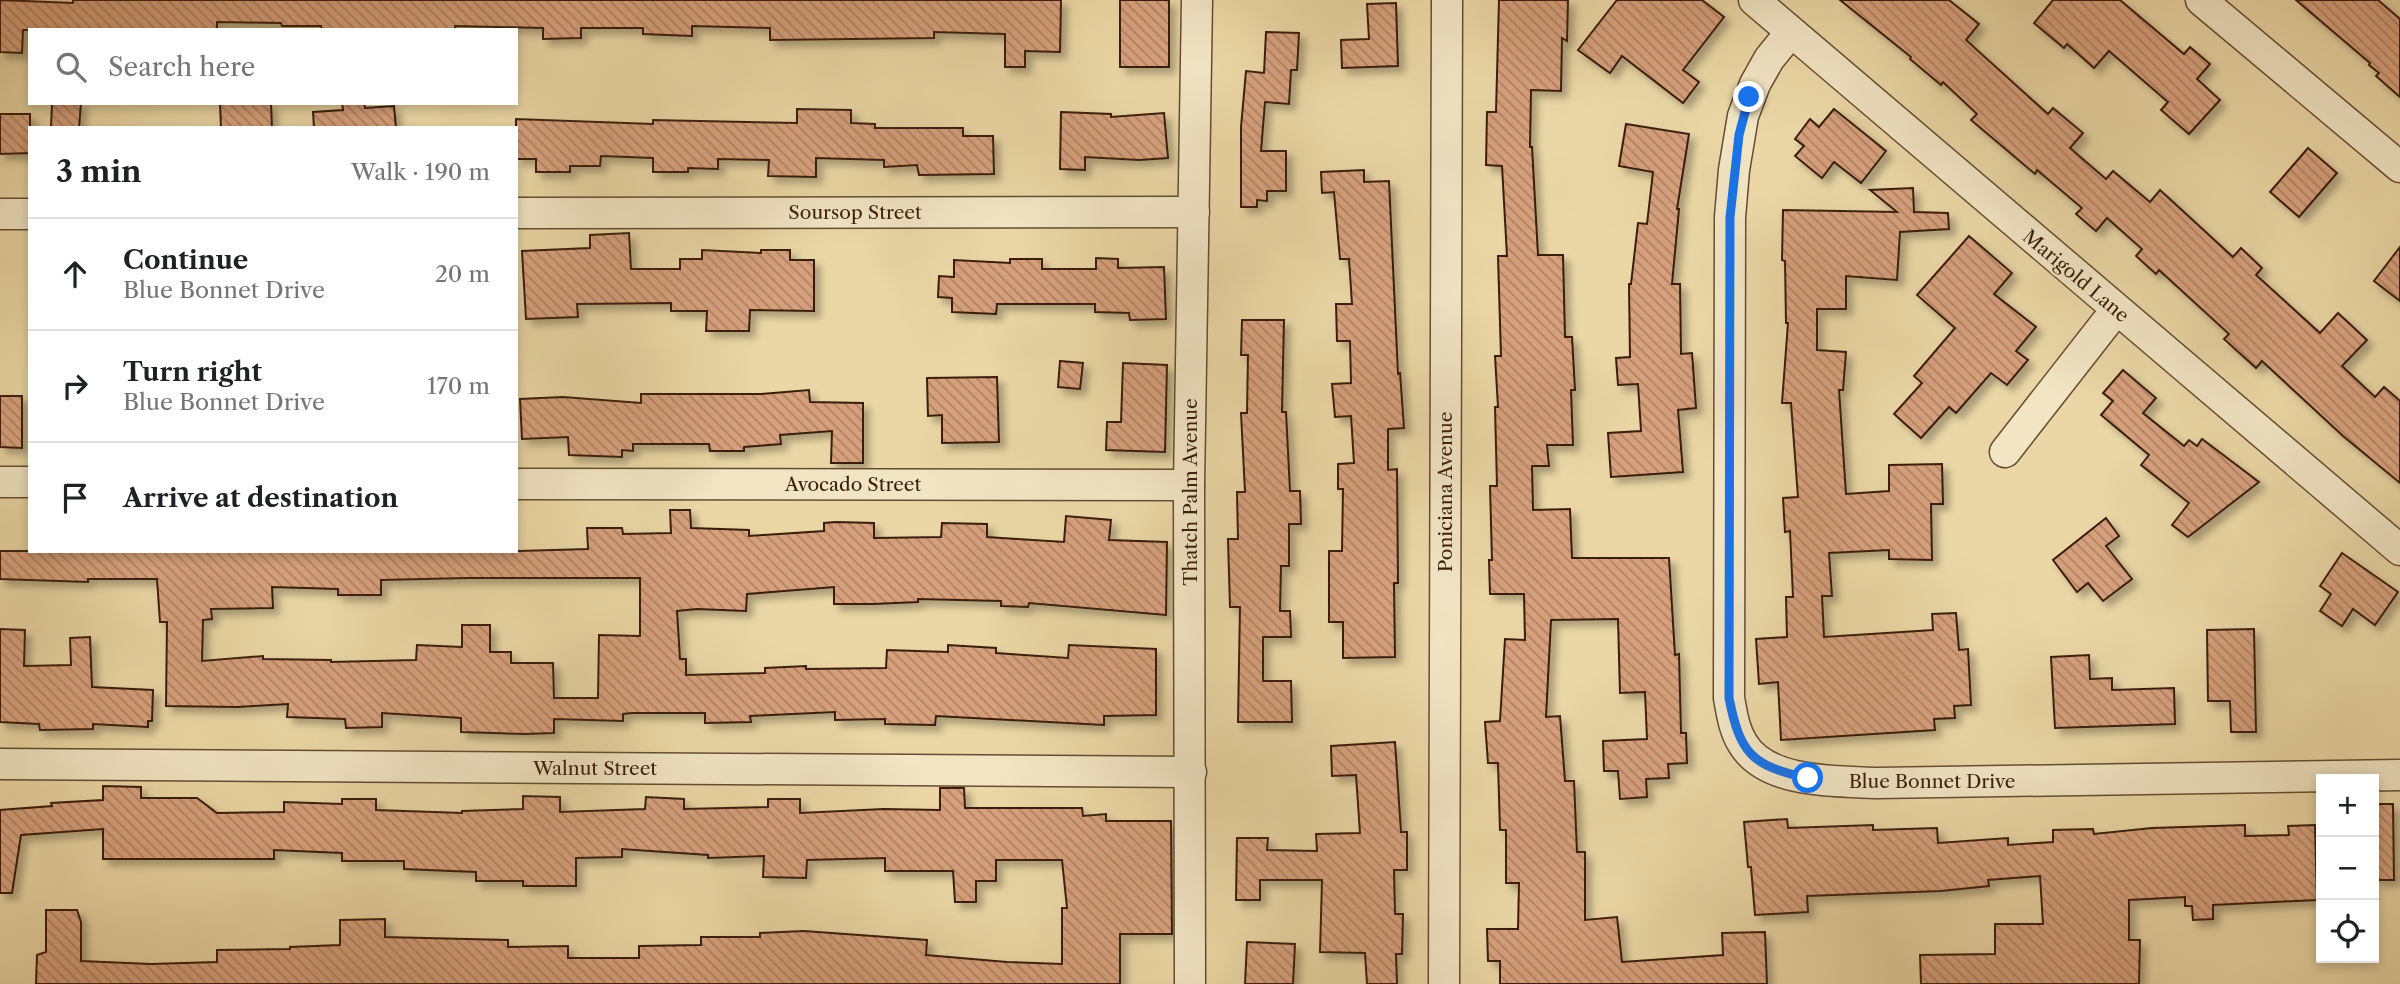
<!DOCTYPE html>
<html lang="en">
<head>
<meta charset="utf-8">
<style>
	:root { --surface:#fff; --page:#f6f6f6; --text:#202124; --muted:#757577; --line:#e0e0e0 }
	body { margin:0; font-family:"Libre Caslon Text",serif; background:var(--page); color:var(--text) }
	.controls { position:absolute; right:21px; bottom:21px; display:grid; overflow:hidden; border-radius:0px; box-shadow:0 4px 10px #0003 }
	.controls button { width:63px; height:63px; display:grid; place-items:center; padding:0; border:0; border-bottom:2px solid var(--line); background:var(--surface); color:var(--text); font:35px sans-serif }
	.stop { position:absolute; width:21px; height:21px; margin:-16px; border:5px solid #1a73e8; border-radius:50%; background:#fff }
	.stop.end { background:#1a73e8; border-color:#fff; box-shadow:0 2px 7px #0008 }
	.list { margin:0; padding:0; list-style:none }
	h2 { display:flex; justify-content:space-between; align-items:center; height:91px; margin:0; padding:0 28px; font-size:30px }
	h2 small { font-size:23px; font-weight:400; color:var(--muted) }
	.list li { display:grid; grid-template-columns:46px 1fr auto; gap:21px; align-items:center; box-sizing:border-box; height:112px; padding:0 28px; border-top:2px solid var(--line) }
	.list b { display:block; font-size:26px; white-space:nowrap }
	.list p { margin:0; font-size:23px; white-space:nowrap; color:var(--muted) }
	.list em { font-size:23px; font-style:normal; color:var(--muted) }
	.icon { flex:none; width:38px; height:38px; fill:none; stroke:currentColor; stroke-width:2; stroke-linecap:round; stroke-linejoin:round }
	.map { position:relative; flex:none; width:2400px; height:984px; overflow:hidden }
	.search { position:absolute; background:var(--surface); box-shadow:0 4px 10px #0003; left:28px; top:28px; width:490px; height:77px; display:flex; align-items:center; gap:18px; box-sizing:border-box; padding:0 24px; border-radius:0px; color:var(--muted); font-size:26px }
	.panel { position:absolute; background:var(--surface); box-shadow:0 4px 10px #0003; left:28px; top:126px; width:490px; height:427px; border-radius:0px }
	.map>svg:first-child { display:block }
</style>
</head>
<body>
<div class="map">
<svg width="2400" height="984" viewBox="0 0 2400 984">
	<defs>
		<pattern id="building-back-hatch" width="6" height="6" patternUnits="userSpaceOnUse" patternTransform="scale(1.75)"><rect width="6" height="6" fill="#d6a07b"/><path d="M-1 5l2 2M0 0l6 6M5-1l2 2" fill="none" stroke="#af8263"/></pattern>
		<filter id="shadow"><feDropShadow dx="6" dy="6" stdDeviation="3.5" flood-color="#0004"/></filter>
	</defs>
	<rect width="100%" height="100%" fill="#ead7a5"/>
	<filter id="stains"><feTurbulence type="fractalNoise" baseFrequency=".00286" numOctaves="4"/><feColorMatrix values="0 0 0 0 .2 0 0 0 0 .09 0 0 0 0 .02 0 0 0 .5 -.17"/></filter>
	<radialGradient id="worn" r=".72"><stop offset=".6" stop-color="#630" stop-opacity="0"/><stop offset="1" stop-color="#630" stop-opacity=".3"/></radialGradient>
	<g fill="url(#building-back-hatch)" stroke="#3a1e0b" stroke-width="2" fill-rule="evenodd" filter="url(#shadow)">
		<polygon points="0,0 73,3 73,0 1061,0 1060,52 1025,51 1025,67 1005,67 1005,34 934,32 934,38 770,40 770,28 692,26 692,36 643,34 643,28 581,28 581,38 543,39 543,28 455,26 455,30 322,30 321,26 282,26 281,23 217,22 217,30 23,30 22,53 0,52"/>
		<rect x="1120" y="0" width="49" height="67"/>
		<polygon points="1499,0 1568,0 1567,41 1562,38 1561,91 1531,90 1530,147 1532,147 1538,255 1563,255 1565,337 1572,337 1575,390 1571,390 1573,445 1547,445 1549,466 1532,466 1533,510 1570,509 1572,558 1669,558 1675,655 1679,654 1681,733 1686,733 1687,763 1668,764 1669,778 1646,779 1647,797 1620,799 1618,771 1604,771 1603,741 1647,739 1645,692 1620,693 1618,619 1551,620 1546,717 1560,716 1565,781 1574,781 1577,852 1585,852 1585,920 1617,917 1622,962 1723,955 1722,933 1765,932 1767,984 1500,984 1500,961 1488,961 1487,929 1518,929 1519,883 1506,883 1506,830 1500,830 1498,763 1488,763 1485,722 1500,721 1505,639 1525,640 1524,594 1490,594 1489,560 1492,560 1490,486 1497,486 1495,407 1498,407 1495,356 1501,356 1498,256 1507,256 1502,166 1486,165 1487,112 1496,112"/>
		<polygon points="1617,0 1702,0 1724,17 1683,70 1699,82 1683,103 1622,56 1610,73 1578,50"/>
		<polygon points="1840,0 1949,0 1979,24 1966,40 2048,114 2053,108 2083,133 2070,148 2106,179 2113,171 2150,202 2160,190 2233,257 2241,248 2262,268 2256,275 2320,333 2338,313 2367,340 2342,366 2375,397 2384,387 2400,401 2400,483 2343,436 2262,361 2256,368 2224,339 2229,334 2159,270 2156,274 2136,256 2142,249 2107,218 2096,231 2076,214 2082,208 2037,170 2035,174 1971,120 1977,114 1943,82 1941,85 1910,59 1911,57"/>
		<polygon points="2053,0 2120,0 2184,54 2190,47 2210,64 2197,79 2220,100 2189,134 2161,110 2168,102 2109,51 2094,68 2067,44 2064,48 2034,23"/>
		<polygon points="2296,0 2378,0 2400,19 2400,97 2376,76 2379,73 2369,65 2370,63"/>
		<polygon points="1396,3 1398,66 1342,68 1341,40 1369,39 1367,4"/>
		<polygon points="1266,32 1299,33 1297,70 1291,70 1289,104 1265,102 1261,151 1286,151 1286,191 1267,191 1267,201 1257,200 1257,207 1241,207 1241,127 1246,71 1264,73"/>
		<polygon points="52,103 81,103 79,128 51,128"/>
		<polygon points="220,103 271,103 272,128 221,128"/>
		<polygon points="342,103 364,103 365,108 394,106 396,128 314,128 313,112 343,110"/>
		<polygon points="797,109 851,110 851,123 875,124 875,128 963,128 963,136 993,136 994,174 919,175 917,165 884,167 884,160 816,158 816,177 768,176 769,160 718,159 718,169 688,168 688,172 653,172 653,158 601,156 600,166 570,166 570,172 536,172 536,159 516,159 516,119 653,124 653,120 797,123"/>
		<polygon points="1834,109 1886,151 1861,183 1834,162 1822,178 1795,156 1804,146 1795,139 1810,119 1819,127"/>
		<polygon points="1061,112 1111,114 1111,117 1164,113 1168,158 1139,160 1085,157 1085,170 1060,169"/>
		<polygon points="0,114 30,114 30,153 0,154"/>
		<polygon points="1626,124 1689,134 1677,209 1679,209 1672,284 1680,284 1681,354 1692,353 1696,408 1678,410 1683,472 1611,477 1608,433 1641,431 1638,384 1618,385 1616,358 1630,357 1629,284 1631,284 1638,223 1647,224 1653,172 1619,166"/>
		<polygon points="2308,148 2337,173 2299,217 2270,192"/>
		<polygon points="1364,170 1364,182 1389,181 1398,374 1400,373 1404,428 1388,429 1388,470 1397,469 1398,583 1394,583 1395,657 1343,658 1343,622 1329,622 1329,551 1342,551 1343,489 1338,489 1338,464 1354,463 1351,416 1335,417 1332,384 1351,383 1350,341 1337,341 1336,304 1352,304 1349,259 1340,259 1334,192 1322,193 1321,172"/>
		<polygon points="1913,188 1914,212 1948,213 1949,229 1900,232 1897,280 1846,276 1846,309 1817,309 1817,350 1846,352 1843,390 1839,390 1846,494 1889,491 1889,465 1942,464 1943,504 1931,504 1932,560 1889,559 1889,550 1829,553 1832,596 1822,596 1824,637 1933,630 1932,614 1956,613 1959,650 1968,649 1971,705 1954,706 1955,718 1934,719 1935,730 1781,740 1778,682 1759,684 1756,639 1787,637 1786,597 1793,597 1790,531 1785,532 1783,498 1798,497 1791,403 1782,403 1788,323 1786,323 1785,261 1782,260 1783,210 1897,212 1870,190"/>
		<polygon points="629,233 631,269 680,269 680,259 702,259 702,250 761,253 761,250 790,250 790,260 814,260 814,311 750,310 749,331 706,331 707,311 671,311 671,303 577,304 578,317 526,319 522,251 590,248 590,235"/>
		<polygon points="1969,236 2012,273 1994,294 2036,327 2016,351 2028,360 2007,385 1991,373 1956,413 1949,407 1921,438 1894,414 1922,383 1914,376 1955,328 1917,295"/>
		<polygon points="2400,247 2400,301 2374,281"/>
		<polygon points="1096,258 1118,259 1118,268 1164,267 1166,319 1130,320 1129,313 1095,312 1095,304 997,304 996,314 952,312 952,298 938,297 939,276 954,277 954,260 1010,263 1010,259 1042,259 1042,269 1096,269"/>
		<polygon points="1242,320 1284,320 1282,412 1286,412 1290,491 1300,491 1301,524 1289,524 1289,566 1281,566 1280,611 1290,611 1291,637 1263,637 1263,681 1291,681 1292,722 1238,722 1240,607 1230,607 1228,539 1238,539 1237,492 1245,492 1241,413 1247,413 1248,355 1241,355"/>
		<polygon points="1060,361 1083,363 1080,389 1058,387"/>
		<polygon points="1123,363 1167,365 1165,452 1106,450 1107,422 1121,422"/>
		<polygon points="2123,370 2156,398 2143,413 2184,446 2189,440 2197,446 2202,439 2259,482 2188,537 2172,525 2189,503 2141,465 2149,455 2101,415 2113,401 2103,393"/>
		<polygon points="997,377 999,442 942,443 942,415 928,416 927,378"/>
		<polygon points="809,390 810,402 863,403 863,463 831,463 832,431 780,435 781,444 744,447 744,451 710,451 709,444 633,444 633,451 622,450 622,457 569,455 568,437 522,439 520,399 563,397 641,403 641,394 761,394"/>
		<polygon points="0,396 22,396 22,448 0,447"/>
		<path d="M670 510H690L691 528 749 530V536L824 531V523L836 522 874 523V538L941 537 942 523 987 524V537L1064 542 1066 516 1111 520 1109 540 1167 542 1166 615 1029 603 1028 607 1001 606V601L918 599V602L873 604H834V587L747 594 746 611 697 609 677 611 680 659H686V675L765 673V668L806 666V669L886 668 887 650 948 652V645L996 648V653L1068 658 1069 645 1156 649V715L1104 716V725L936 716 935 725 885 724V719L835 720V712L750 716 751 722 705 723V713H632L623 714V721L554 719V733L524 734 461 732V718L382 713V727L346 728 345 719 287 717 288 704 237 707 166 706 167 622H160L157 579H88V582L0 579V551H519L588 549 587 528H622L623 534 671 533ZM467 578H640V636L599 635 598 698H554L553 663H511V652H490V625H462V647L417 645 416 660 331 662V660L263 659V656L202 661 203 620 212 619 211 609 273 608 272 587 338 589V595H381V580Z"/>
		<polygon points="2106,518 2119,536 2106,546 2132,579 2103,601 2088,583 2077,592 2053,560"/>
		<polygon points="2342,553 2398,592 2375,625 2353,609 2342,626 2320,611 2331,594 2320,586"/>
		<polygon points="0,629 25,630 24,666 71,665 70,638 90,637 92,687 153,690 152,721 148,721 148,727 93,724 93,729 40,730 39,724 0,722"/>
		<polygon points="2254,629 2256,732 2231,732 2230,701 2208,701 2207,630"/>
		<polygon points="2089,655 2090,679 2112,678 2112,690 2174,688 2175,724 2055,728 2051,657"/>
		<polygon points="1395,742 1401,832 1407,832 1407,870 1394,870 1395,914 1403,914 1402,954 1396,954 1397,984 1367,984 1365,953 1320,952 1322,880 1260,880 1260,900 1236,900 1237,838 1268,838 1267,850 1317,851 1316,834 1360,833 1356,775 1332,776 1331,746"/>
		<polygon points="103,786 141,787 141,798 197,798 217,813 284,812 284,802 342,804 342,799 376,799 376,810 462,813 462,811 523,809 523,796 560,797 560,812 645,809 646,797 684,799 684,809 768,807 768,799 800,799 800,813 884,809 940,810 940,788 964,788 965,808 1082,808 1083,816 1106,814 1106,821 1171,821 1172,934 1120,934 1120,984 36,984 37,955 46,952 46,910 77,910 81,922 81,961 151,964 217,962 217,950 290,949 290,947 340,945 340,920 385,919 385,937 508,940 508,947 568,946 568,958 639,958 639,946 701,945 701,937 760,937 760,933 804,931 927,940 926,955 1007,962 1062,964 1062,908 1067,908 1062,860 996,860 996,881 976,881 976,902 955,902 953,871 885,871 885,858 807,860 806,878 763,877 764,856 708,858 708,855 622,849 622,857 576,858 576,886 523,886 523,881 476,881 476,872 404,869 404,861 342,861 342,853 274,850 274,859 103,859 103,829 21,835 12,893 0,893 0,810 52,806 51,803 103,800"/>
		<polygon points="2374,804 2393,804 2394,880 2374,880"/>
		<polygon points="1787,819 1788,828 1873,825 1873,830 1937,828 1938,843 2008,838 2008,845 2053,842 2053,830 2093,829 2094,834 2152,828 2245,825 2245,836 2289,835 2288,826 2315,825 2317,900 2213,905 2213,919 2193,920 2192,906 2185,906 2185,897 2129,900 2129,940 2140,940 2139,984 1921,984 1920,955 1995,954 1995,924 2043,924 2040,876 1988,880 1989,886 1941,891 1807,896 1808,912 1755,915 1751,867 1748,867 1744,822"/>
		<polygon points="1247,942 1295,944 1293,984 1245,984"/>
	</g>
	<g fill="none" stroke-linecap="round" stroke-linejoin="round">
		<g stroke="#664c32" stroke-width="33">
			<g id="minor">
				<polyline points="1754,0 2400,550"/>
				<polyline points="2201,0 2400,167"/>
				<path d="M1791 32 1769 59 1755 84 1743 116 1734 170 1730 217 1729 698C1732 714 1734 730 1743 744 1767 784 1837 781 1878 783L2400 775"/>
				<polyline points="516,213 1194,212"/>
				<polyline points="0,214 30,214"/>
				<polyline points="2005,452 2116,310"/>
				<polyline points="0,482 30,482"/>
				<polyline points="516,484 1189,485"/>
				<polyline points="0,764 1191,772"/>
				<polyline points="1190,984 1189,485 1197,0"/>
				<polyline points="1444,984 1447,0"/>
			</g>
		</g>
		<use href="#minor" stroke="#f1e5c4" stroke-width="30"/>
	</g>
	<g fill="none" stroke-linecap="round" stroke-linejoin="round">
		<path stroke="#1a73e8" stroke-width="9" d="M1749 97 1739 135 1730 217 1729 698C1740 753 1751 766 1808 778"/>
	</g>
	<g text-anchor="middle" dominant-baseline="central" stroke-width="5" stroke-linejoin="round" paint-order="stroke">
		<g font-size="19" fill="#3a1e0b" stroke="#f1e5c4">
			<text x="855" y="212">Soursop Street</text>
			<text transform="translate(2076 276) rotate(40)">Marigold Lane</text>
			<text x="853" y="484">Avocado Street</text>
			<text transform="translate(1190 492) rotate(-90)">Thatch Palm Avenue</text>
			<text transform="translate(1445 492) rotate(-90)">Poniciana Avenue</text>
			<text x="595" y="768">Walnut Street</text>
			<text x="1932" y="781">Blue Bonnet Drive</text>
		</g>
	</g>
	<rect width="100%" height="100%" filter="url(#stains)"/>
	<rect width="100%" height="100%" fill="url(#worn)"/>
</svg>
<div class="controls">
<button>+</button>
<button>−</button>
<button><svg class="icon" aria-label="locate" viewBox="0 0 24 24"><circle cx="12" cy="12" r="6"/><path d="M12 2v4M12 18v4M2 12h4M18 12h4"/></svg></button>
</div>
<div class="stop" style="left:1808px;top:778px"></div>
<div class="stop end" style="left:1749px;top:97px"></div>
<div class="search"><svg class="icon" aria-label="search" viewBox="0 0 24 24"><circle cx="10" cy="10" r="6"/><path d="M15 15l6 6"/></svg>Search here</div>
<section class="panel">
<h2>3 min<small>Walk · 190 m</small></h2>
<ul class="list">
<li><svg class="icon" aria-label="ahead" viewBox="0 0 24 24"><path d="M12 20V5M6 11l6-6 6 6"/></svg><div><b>Continue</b><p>Blue Bonnet Drive</p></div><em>20 m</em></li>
<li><svg class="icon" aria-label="right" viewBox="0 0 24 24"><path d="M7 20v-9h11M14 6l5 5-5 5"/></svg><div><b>Turn right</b><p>Blue Bonnet Drive</p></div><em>170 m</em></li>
<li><svg class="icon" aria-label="arrive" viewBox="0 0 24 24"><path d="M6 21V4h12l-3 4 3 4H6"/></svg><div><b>Arrive at destination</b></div></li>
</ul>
</section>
</div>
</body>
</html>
